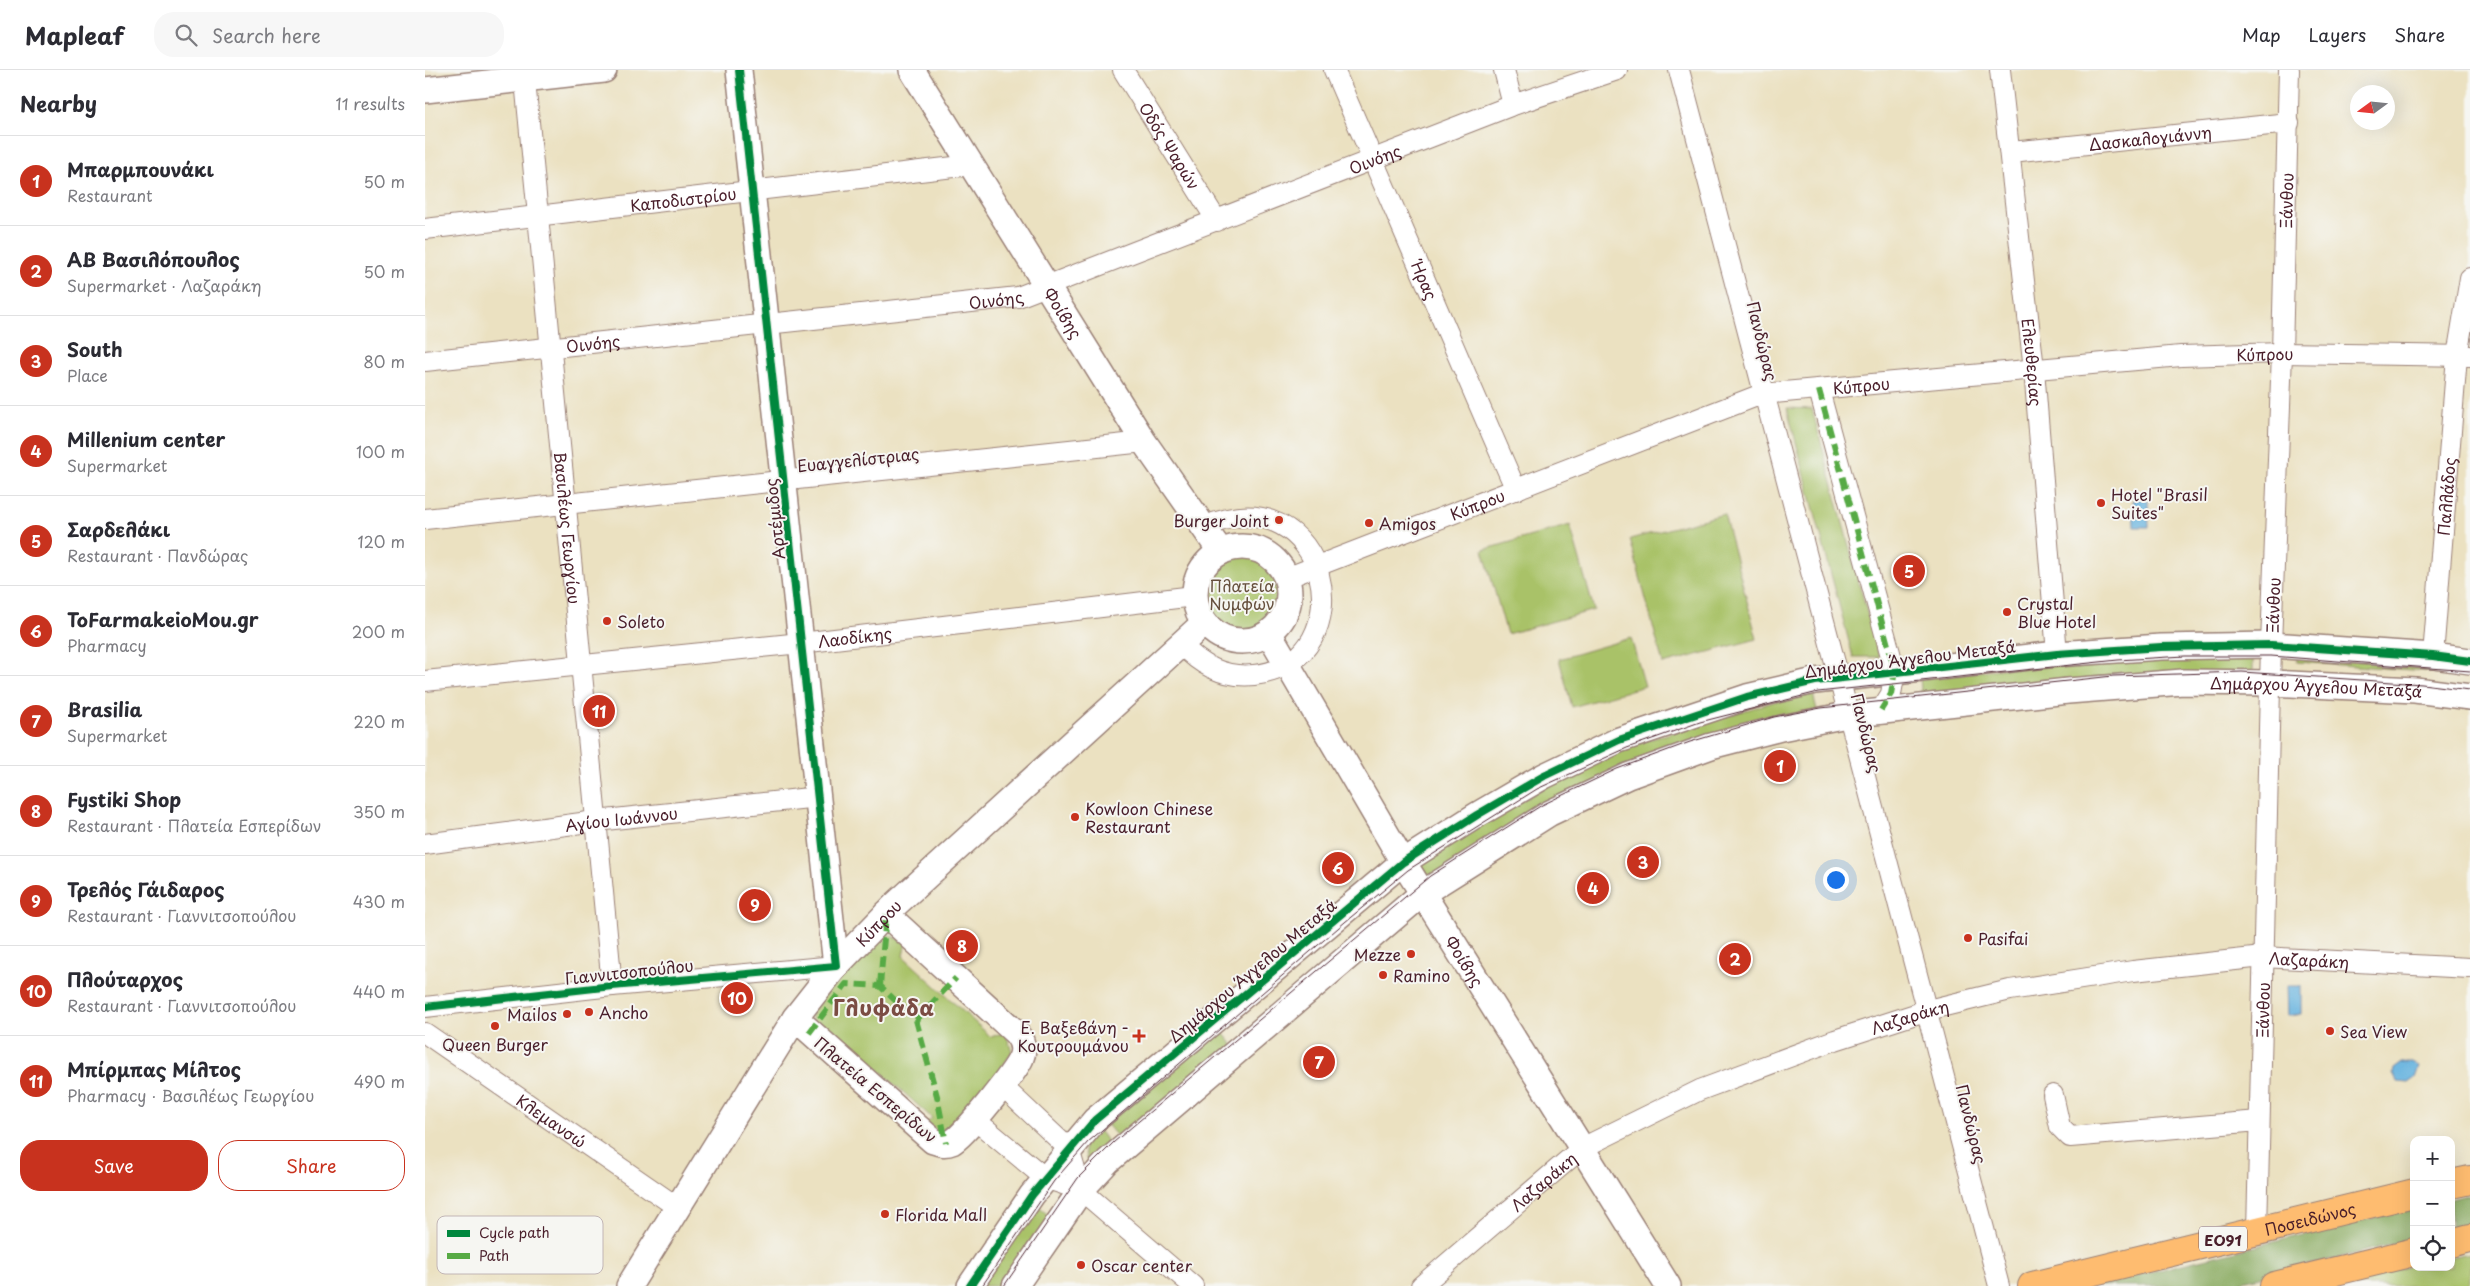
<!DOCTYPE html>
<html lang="en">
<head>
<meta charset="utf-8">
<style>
	:root { --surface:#fff; --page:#f7f7f7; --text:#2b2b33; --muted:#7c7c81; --line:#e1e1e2; --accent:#c8321e }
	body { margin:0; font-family:"Playpen Sans",sans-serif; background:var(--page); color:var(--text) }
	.controls { position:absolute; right:15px; bottom:15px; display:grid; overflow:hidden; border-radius:10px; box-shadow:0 5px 20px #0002 }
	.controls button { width:45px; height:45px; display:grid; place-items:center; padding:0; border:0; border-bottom:1px solid var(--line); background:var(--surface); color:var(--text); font:25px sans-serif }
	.compass { position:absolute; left:1925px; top:15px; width:45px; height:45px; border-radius:50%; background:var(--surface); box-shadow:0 5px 20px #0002; rotate:255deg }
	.you { position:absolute; left:1410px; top:809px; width:18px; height:18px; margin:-12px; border:4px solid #fff; border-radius:50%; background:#1a73e8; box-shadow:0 0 0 8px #1a73e833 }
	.badge { display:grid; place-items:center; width:32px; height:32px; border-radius:50%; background:var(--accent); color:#fff; font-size:16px; font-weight:700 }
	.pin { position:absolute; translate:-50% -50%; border:2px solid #fff; box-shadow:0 1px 5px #0006 }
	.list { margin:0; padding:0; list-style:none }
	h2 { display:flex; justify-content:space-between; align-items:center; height:65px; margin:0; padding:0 20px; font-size:21px }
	h2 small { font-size:16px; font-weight:400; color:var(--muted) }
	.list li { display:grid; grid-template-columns:32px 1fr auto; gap:15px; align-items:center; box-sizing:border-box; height:90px; padding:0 20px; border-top:1px solid var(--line) }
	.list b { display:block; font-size:19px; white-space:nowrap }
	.list p { margin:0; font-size:16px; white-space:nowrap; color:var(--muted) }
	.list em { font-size:16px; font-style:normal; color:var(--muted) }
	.actions { display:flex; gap:10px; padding:15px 20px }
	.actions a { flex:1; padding:11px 0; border:1px solid var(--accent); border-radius:20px; text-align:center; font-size:18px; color:var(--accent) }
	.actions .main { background:var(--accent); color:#fff }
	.icon { flex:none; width:28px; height:28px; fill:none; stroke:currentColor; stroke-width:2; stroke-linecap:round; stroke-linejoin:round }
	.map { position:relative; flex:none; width:2045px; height:1216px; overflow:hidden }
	header { display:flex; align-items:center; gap:30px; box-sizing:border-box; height:70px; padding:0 25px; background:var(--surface); border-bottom:1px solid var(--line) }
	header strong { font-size:24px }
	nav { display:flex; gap:28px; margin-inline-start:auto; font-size:18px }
	.search { width:350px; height:45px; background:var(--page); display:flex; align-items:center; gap:12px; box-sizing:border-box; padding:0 18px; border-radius:20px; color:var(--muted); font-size:19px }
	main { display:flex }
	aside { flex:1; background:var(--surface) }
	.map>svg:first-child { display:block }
</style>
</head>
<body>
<header>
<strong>Mapleaf</strong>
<div class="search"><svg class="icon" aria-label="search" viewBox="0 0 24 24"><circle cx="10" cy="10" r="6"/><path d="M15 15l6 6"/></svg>Search here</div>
<nav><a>Map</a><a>Layers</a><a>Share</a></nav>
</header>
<main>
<aside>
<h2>Nearby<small>11 results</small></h2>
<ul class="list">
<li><span class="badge">1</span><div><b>Μπαρμπουνάκι</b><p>Restaurant</p></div><em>50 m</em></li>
<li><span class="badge">2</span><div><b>ΑΒ Βασιλόπουλος</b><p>Supermarket · Λαζαράκη</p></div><em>50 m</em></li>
<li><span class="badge">3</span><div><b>South</b><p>Place</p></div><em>80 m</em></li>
<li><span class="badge">4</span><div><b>Millenium center</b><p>Supermarket</p></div><em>100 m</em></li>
<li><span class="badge">5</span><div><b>Σαρδελάκι</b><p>Restaurant · Πανδώρας</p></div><em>120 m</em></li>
<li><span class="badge">6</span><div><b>ToFarmakeioMou.gr</b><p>Pharmacy</p></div><em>200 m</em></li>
<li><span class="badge">7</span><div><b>Brasilia</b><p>Supermarket</p></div><em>220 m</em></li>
<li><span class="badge">8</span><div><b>Fystiki Shop</b><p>Restaurant · Πλατεία Εσπερίδων</p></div><em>350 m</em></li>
<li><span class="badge">9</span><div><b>Τρελός Γάιδαρος</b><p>Restaurant · Γιαννιτσοπούλου</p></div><em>430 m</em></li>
<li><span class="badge">10</span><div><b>Πλούταρχος</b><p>Restaurant · Γιαννιτσοπούλου</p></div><em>440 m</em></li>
<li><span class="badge">11</span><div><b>Μπίρμπας Μίλτος</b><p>Pharmacy · Βασιλέως Γεωργίου</p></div><em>490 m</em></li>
</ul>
<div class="actions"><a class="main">Save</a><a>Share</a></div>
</aside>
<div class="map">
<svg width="2045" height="1216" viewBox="0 0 2045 1216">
	<rect width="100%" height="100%" fill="#f6f6f2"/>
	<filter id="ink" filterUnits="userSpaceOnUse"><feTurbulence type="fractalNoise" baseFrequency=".02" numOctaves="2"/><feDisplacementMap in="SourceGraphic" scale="10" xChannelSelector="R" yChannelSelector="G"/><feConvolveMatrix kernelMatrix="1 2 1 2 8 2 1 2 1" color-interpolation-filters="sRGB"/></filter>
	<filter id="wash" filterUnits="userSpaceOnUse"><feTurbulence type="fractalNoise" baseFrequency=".0096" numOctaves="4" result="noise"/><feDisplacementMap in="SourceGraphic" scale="20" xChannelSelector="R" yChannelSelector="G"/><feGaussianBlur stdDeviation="1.12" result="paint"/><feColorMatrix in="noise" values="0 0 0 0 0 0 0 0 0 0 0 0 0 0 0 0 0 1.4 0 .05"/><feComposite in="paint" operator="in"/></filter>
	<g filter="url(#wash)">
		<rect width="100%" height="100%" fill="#ebe1c1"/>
		<g fill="#a9c268" stroke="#7a704a">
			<polygon points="1362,338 1387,339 1454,587 1428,587"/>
			<polygon points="1299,444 1332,569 1238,594 1205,469"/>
			<polygon points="1145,455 1169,540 1082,564 1058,480"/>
			<circle cx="817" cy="524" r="38"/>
			<polygon points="1206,568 1220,616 1147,637 1134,589"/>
			<polygon points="1828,584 1828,606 1497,631 1495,608 1654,590"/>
			<polygon points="1872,586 2045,598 2045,604 1872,592"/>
			<polygon points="1387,620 1393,644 1318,660 1002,813 990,793 1177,684"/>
			<path d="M460 863 481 873 478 886 566 967 580 962 587 981C580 996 536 1052 522 1058 514 1062 507 1058 500 1054L507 1048 408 959 395 964 389 958 385 938Z"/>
			<polygon points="793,957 809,976 696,1071 680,1052"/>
			<polygon points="673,1059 688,1079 664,1103 658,1073"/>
			<polygon points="609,1134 629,1149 583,1216 555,1216"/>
			<polygon points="2045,1183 2045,1216 1901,1216 1989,1195 1989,1197 2026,1197 2026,1187"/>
		</g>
		<g fill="#86a85c" stroke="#686444">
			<polygon points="2045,1124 2045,1155 2026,1160 2026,1129"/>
			<polygon points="1989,1138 1989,1169 1798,1216 1667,1216"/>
		</g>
		<g fill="#66b3df" stroke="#586985">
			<polygon points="1708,429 1723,429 1724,457 1709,457"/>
			<polygon points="1862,916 1876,916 1876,945 1863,946"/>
			<polygon points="1977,993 1987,993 1994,997 1990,1008 1983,1013 1972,1012 1968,1004 1969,999"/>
		</g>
	</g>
	<g filter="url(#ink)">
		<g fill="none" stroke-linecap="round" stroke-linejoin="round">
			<g stroke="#9a8076" stroke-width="22">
				<g id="minor">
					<path id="s1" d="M99 0 187 916"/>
					<path id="s2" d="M698 0 792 151"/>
					<path id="s3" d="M909 0 1091 420"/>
					<polyline points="1079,0 1088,35"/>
					<path d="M1254 0C1358 406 1470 810 1574 1216"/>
					<path id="s4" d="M1575 0 1609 299 1632 584"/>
					<path id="s5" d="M1586 82 1864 53"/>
					<path id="s6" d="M0 159 546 95"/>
					<path id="s7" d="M0 291 593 227 1088 35 1192 0"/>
					<polyline points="1394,320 1470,601 1466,624 1456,640"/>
					<polyline points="0,449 719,372"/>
					<path id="s8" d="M861 508 1337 324 1756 286 1857 283 2045 286"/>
					<path d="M756 574C776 596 799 608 829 605 944 592 904 401 779 457"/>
					<path id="s9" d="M2008 586 2032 286 2045 208"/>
					<path id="s10" d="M0 611 376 573 769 526"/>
					<path id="s11" d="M0 774 171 751 393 727"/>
					<polyline points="0,937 187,916 411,896"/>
					<path id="s12" d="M0 963 252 1137"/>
					<polyline points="577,1016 644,1079 656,1120"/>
					<polyline points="1628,1025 1635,1057 1645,1067 1834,1051"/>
					<polyline points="549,1049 620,1108 656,1120 768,1216"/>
					<path id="s13" d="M1832 1161 1846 575 1857 283 1864 0"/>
					<path id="s14" d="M996 1216 1157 1078 1275 1020 1410 970 1503 940 1585 920 1708 901 1838 887 2045 898"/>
				</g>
			</g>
			<g stroke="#9a8076" stroke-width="28">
				<g id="tertiary">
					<polyline points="314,0 411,896"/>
					<path id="s15" d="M487 0 719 372 796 482"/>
					<polyline points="0,20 179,0"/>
					<circle cx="817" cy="524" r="47"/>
					<path id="s16" d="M844 563 978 792 1243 1216"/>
					<path d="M370 948 508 1071C514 1073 520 1075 527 1072 539 1066 590 1002 596 988 600 979 597 970 591 963L461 844"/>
					<path id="s17" d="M204 1216 370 948 411 896 470 835 779 553"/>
					<polyline points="545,1216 607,1125 670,1050 978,792 1052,745 1119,706 1194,670 1322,627 1390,611 1632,584 1736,577 1846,575 2008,586 2045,591"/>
					<path id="s18" d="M590 1216 656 1120 683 1091 998 823 1125 743 1203 706 1286 676 1356 658 1422 645 1643 621 1758 612 1846 613 1990 620 2045 627"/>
				</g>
			</g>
			<g stroke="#9a8076" stroke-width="30">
				<g id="trunk">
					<polyline points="2026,1114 2045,1110"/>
					<polyline points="2026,1173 2045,1168"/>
					<path id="s19" d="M1607 1216 1989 1123"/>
					<polyline points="1849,1216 1989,1182"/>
				</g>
			</g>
			<use href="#minor" stroke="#fff" stroke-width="20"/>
			<use href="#tertiary" stroke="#fff" stroke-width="25"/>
			<use href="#trunk" stroke="#febc70" stroke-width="28"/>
			<g stroke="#4a1f2b" stroke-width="1">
				<polyline points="557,1216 629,1111 663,1072 920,852 983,800 1112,719 1202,678 1275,652 1393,622 1693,590 1760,586 1846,586 2045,601"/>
				<polyline points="579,1216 653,1108 689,1072 1005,806 1117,735 1192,699 1265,672 1349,647 1396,638 1688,606 1817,602 1997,614 2045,620"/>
			</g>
			<g stroke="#57aa44" stroke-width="6" stroke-dasharray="12 6" stroke-linecap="butt">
				<polyline points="1394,320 1470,601 1466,624 1456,640"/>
				<polyline points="455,916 461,844"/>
				<polyline points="491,950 531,908"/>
				<polyline points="384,963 421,914 455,916 491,950 512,1026 521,1073"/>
			</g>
			<g stroke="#f6f6f2" stroke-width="11">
				<g id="cycleway">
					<polyline points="0,937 187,916 411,896 314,0"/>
					<polyline points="545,1216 607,1125 670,1050 978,792 1052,745 1119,706 1194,670 1322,627 1390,611 1632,584 1736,577 1846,575 2008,586 2045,591"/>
				</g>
			</g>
			<use href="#cycleway" stroke="#00873e" stroke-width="8"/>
		</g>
	</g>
	<g fill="#c8321e" stroke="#f6f6f2" stroke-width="2">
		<circle cx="1676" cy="433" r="5"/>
		<circle cx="854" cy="450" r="5"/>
		<circle cx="944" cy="453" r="5"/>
		<circle cx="1582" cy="542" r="5"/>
		<circle cx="182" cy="551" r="5"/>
		<circle cx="650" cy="747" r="5"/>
		<circle cx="1543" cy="868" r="5"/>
		<circle cx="986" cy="884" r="5"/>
		<circle cx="958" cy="905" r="5"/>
		<circle cx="164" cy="942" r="5"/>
		<circle cx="142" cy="944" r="5"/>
		<circle cx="70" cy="956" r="5"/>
		<circle cx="1905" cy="961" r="5"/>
		<path d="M711.5 958.5h5v5h5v5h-5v5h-5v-5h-5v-5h5z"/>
		<circle cx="460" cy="1144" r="5"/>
		<circle cx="656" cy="1195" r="5"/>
	</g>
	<g text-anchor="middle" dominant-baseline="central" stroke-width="4" stroke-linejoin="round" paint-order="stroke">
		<rect fill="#f6f6f2" stroke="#7e6067" stroke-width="1" x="1774" y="1156.5" width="48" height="25" rx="4"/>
		<g font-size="15" font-weight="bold" fill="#4a1f2b">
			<text x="1798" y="1169">ΕΟ91</text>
		</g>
		<g font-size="16" fill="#4a1f2b" stroke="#f6f6f2">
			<text stroke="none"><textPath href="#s5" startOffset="140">Δασκαλογιάννη</textPath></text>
			<text stroke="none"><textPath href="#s2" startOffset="89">Οδóς Ψαρών</textPath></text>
			<text stroke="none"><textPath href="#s7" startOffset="979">Οινόης</textPath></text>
			<text stroke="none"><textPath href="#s6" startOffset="260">Καποδιστρίου</textPath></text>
			<text stroke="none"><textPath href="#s13" startOffset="1031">Ξάνθου</textPath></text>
			<text stroke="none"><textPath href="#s3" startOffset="229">Ήρας</textPath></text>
			<text stroke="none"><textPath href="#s7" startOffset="574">Οινόης</textPath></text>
			<text stroke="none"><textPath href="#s15" startOffset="286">Φοίβης</textPath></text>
			<text transform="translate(1338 271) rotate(76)">Πανδώρας</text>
			<text stroke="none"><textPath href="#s7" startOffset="169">Οινόης</textPath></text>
			<text stroke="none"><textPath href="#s8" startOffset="1015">Κύπρου</textPath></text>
			<text stroke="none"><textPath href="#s4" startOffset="294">Ελευθερίας</textPath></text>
			<text stroke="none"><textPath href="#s8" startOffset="610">Κύπρου</textPath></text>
			<text transform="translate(433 389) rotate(-6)">Ευαγγελίστριας</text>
			<text stroke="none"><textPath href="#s9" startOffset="160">Παλλάδος</textPath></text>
			<text stroke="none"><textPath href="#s8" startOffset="205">Κύπρου</textPath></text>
			<text transform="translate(349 449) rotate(-96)">Αρτέμιδος</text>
			<text stroke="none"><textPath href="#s1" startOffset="460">Βασιλέως Γεωργίου</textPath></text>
			<text stroke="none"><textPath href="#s13" startOffset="626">Ξάνθου</textPath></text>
			<text stroke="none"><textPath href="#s10" startOffset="432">Λαοδίκης</textPath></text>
			<text transform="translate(1485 588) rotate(-7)">Δημάρχου Άγγελου Μεταξά</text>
			<text stroke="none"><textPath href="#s18" startOffset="1505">Δημάρχου Άγγελου Μεταξά</textPath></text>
			<text transform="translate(1442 663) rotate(76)">Πανδώρας</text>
			<text stroke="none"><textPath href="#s11" startOffset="198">Αγίου Ιωάννου</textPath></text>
			<text stroke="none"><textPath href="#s17" startOffset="442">Κύπρου</textPath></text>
			<text stroke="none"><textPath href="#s14" startOffset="971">Λαζαράκη</textPath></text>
			<text stroke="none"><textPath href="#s16" startOffset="382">Φοίβης</textPath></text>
			<text transform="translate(827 900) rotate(-40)">Δημάρχου Άγγελου Μεταξά</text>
			<text transform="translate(204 901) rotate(-6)">Γιαννιτσοπούλου</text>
			<text stroke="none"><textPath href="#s13" startOffset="221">Ξάνθου</textPath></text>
			<text stroke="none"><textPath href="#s14" startOffset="566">Λαζαράκη</textPath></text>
			<text transform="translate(451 1019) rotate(40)">Πλατεία Εσπερίδων</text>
			<text stroke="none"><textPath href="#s12" startOffset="154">Κλεμανσώ</textPath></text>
			<text transform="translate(1547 1054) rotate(76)">Πανδώρας</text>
			<text stroke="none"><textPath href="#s14" startOffset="161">Λαζαράκη</textPath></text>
			<text stroke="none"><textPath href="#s19" startOffset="286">Ποσειδώνος</textPath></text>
		</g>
		<g font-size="16" fill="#4a1f2b" stroke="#f6f6f2" text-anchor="start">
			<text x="1686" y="424">Hotel "Brasil<tspan x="1686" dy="18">Suites"</tspan></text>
			<text x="844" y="450" text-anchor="end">Burger Joint</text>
			<text x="954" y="453">Amigos</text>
			<text x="1592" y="533">Crystal<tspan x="1592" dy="18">Blue Hotel</tspan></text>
			<text x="192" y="551">Soleto</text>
			<text x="660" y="738">Kowloon Chinese<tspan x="660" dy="18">Restaurant</tspan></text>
			<text x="1553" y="868">Pasifai</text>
			<text x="976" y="884" text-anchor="end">Mezze</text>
			<text x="968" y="905">Ramino</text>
			<text x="174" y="942">Ancho</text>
			<text x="132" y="944" text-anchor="end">Mailos</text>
			<text x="704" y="957" text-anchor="end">Ε. Βαξεβάνη -<tspan x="704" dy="18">Κουτρουμάνου</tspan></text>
			<text x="1915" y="961">Sea View</text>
			<text x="70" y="974" text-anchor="middle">Queen Burger</text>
			<text x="470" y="1144">Florida Mall</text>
			<text x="666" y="1195">Oscar center</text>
		</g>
		<g font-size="16" fill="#66503d" stroke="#f6f6f2">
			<text x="817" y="515">Πλατεία<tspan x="817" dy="18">Νυμφών</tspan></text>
		</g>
		<g font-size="21" font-weight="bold" letter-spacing="1" fill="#7b4c43" stroke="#f6f6f2">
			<text x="459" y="937">Γλυφάδα</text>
		</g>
	</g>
	<rect x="12" y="1146" width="166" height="58" rx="8" fill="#f6f6f2" stroke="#c2b6b6" stroke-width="1"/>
	<rect x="22" y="1160" width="23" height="7" fill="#00873e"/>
	<rect x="22" y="1183" width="23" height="6" fill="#57aa44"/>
	<g font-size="14" fill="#4a1f2b">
		<text x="54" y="1168">Cycle path</text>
		<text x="54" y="1191">Path</text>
	</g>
</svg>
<div class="controls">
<button>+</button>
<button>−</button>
<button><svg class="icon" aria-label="locate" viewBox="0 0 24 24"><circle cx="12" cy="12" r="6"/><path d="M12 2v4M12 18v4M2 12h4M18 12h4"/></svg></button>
</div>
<svg class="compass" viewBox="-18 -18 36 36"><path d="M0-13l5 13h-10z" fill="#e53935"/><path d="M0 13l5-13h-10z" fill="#7c7c81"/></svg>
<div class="you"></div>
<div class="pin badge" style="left:1355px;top:696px">1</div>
<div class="pin badge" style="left:1310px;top:889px">2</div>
<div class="pin badge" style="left:1218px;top:792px">3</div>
<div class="pin badge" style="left:1168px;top:818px">4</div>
<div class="pin badge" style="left:1484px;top:501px">5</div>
<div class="pin badge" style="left:913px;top:798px">6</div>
<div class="pin badge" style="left:894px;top:992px">7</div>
<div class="pin badge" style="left:537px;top:876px">8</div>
<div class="pin badge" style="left:330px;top:835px">9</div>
<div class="pin badge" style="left:312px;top:928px">10</div>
<div class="pin badge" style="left:174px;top:641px">11</div>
</div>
</main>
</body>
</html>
